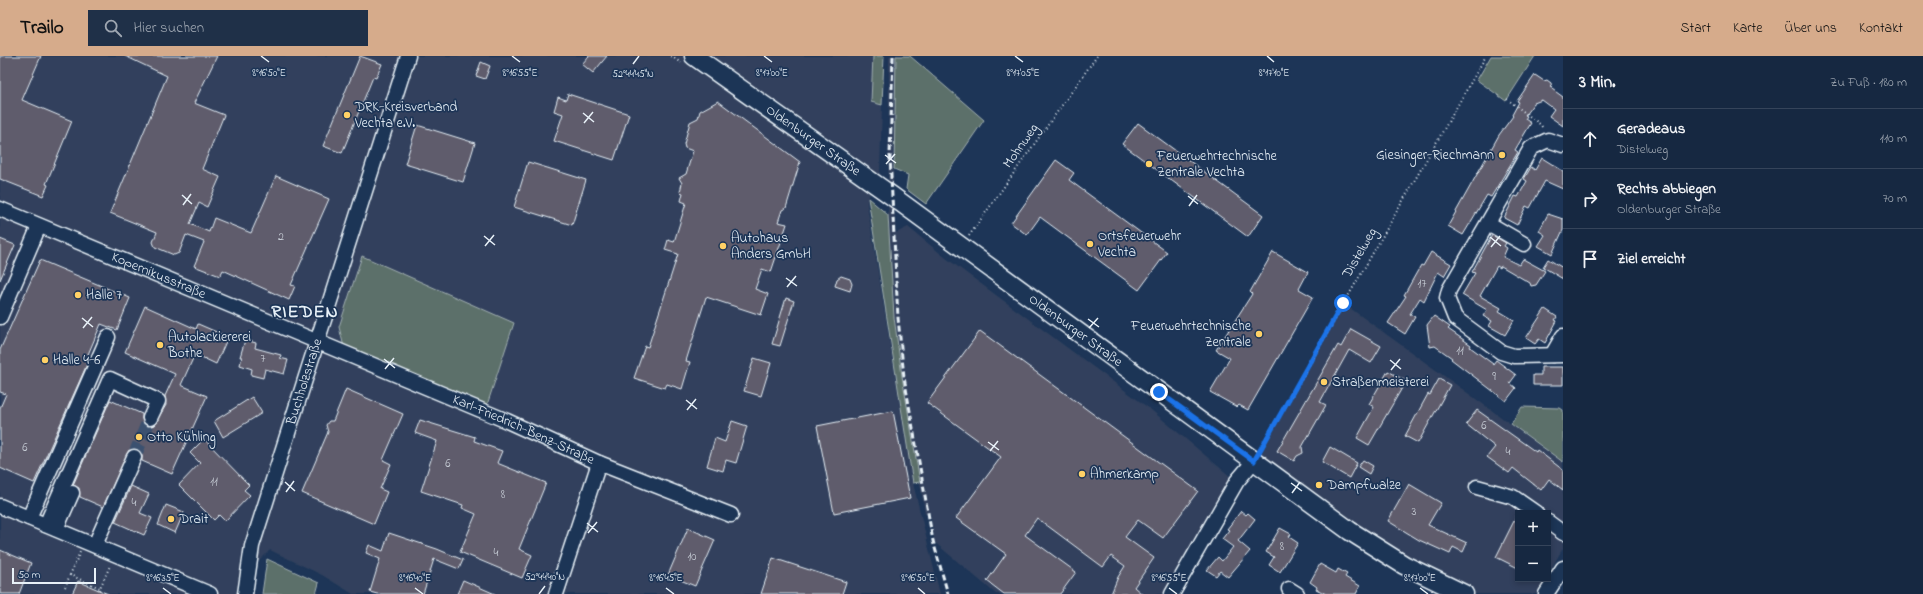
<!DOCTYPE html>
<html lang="de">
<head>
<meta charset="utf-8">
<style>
	:root { --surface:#162841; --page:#1f3048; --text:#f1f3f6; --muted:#9ea6b1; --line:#35445a; --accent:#d6ab8b }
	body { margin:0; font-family:"Indie Flower",sans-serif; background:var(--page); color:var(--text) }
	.controls { position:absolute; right:12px; bottom:12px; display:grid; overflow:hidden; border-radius:0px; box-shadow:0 2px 6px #0003 }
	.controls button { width:36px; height:36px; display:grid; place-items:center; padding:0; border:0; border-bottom:1px solid var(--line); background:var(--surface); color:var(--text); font:20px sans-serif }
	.scale { position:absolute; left:12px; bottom:10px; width:84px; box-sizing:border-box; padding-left:4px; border:2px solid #e8f1f8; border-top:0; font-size:11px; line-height:14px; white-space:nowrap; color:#e8f1f8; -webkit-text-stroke:3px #1d3557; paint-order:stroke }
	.stop { position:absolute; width:12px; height:12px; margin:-9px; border:3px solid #1a73e8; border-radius:50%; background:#fff }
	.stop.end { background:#1a73e8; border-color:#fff; box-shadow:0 1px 4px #0008 }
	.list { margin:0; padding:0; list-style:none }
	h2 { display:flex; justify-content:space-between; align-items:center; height:52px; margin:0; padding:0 16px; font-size:17px }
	h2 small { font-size:13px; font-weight:400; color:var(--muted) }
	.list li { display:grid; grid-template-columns:26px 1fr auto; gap:12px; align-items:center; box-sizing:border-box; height:60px; padding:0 16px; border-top:1px solid var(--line) }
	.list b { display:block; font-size:15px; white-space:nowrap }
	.list p { margin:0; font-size:13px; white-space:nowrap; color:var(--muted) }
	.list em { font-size:13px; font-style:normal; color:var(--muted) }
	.icon { flex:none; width:22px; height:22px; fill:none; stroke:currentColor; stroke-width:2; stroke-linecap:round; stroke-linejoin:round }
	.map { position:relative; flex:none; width:1563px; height:538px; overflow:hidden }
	header { display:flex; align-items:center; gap:24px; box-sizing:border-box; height:56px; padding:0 20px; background:var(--accent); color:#111 }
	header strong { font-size:19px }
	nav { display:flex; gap:22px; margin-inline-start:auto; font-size:14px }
	.search { width:280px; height:36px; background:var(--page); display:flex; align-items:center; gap:10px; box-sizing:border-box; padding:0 14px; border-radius:0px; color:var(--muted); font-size:15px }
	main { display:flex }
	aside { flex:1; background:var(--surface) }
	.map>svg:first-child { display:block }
</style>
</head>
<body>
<header>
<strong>Trailo</strong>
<div class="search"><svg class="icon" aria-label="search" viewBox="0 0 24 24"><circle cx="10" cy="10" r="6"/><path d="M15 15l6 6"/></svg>Hier suchen</div>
<nav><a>Start</a><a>Karte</a><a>Über uns</a><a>Kontakt</a></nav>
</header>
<main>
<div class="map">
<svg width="1563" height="538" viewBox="0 0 1563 538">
	<rect width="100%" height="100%" fill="#1d3557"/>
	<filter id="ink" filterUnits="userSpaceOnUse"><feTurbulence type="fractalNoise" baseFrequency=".025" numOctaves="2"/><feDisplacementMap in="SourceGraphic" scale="8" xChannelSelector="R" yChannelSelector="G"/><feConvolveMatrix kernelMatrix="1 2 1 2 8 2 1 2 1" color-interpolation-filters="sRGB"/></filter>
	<g filter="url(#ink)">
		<g fill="#31415d">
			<polygon points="0,0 873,0 871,46 882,49 880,116 868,142 867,148 913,427 940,538 353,538 322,519 270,494 257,507 253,538 0,538"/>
			<polygon points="889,0 896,0 893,133 896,177 908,171 946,202 1150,353 1231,421 1163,538 996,538 933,485 934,482 930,457 925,458 902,320 894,261 888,159"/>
			<polygon points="1343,247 1563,406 1563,492 1548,518 1548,457 1518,457 1518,523 1545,523 1537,538 1464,538 1254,405"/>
		</g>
		<g fill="#5c6f6a" stroke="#a2b0b1">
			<polygon points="873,0 884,0 882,49 871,46"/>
			<polygon points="896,0 910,0 984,64 926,148 906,133 908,119 894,113"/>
			<polygon points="1491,0 1535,0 1506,45 1477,24"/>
			<polygon points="868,142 888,159 894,261 902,320 920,426 913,427"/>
			<polygon points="362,200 514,267 487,349 344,291 339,271"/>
			<polygon points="1522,351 1560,352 1563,354 1563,406 1511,368"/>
			<polygon points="267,503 319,527 316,538 262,538"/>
		</g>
		<g fill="#5f5c6c" stroke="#e8f1f8">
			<polygon points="0,0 41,0 22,44 72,65 46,128 48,129 43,140 0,123"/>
			<polygon points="125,0 217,0 194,47 224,59 202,113 220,121 207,151 199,147 190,168 209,176 214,162 251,177 276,120 329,143 291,229 295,230 289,244 223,214 220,220 194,210 204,186 186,179 179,197 174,199 155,191 153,186 157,176 110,157 167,20"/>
			<polygon points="360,0 382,8 376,22 373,21 342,97 323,90"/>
			<polygon points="589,0 607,0 593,17 582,8"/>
			<polygon points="481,6 490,10 485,23 476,20"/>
			<polygon points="1535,19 1544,25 1547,24 1551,27 1552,33 1563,41 1563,70 1549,60 1554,53 1542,44 1534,47 1525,59 1527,60 1525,63 1531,67 1515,94 1518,96 1491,141 1487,139 1463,179 1448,170 1499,79 1513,60 1512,59 1519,46 1517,45"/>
			<polygon points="568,38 629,58 614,104 554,85 563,58 554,55 558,41 566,44"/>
			<polygon points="718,45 800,106 786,152 782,154 778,166 787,168 771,216 762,213 755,233 768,238 761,259 706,241 686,305 690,306 682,333 667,328 665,332 634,322 645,290 648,291 678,198 665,194 668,184 674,186 686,147 681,145 683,137 680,136 682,127 679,122 686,118 693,95 685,92 684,88 690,66 698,62 700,55"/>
			<polygon points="1138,67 1263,159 1248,181 1122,88"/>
			<polygon points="417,69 475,87 463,126 405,108"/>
			<polygon points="1542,102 1563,115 1563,133 1545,125 1530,152 1526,150 1517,169 1504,162 1515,140 1518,141 1527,125 1524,123 1531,111 1535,114"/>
			<polygon points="1056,104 1074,117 1069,124 1167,196 1139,234 1040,161 1027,179 1011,167"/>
			<polygon points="528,106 586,124 572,169 514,151"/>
			<polygon points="1548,158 1563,163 1563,174 1552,198 1538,190 1545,179 1539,175"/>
			<polygon points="1492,179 1506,187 1504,190 1507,192 1503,201 1519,209 1523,203 1545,215 1536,229 1531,230 1530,227 1501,210 1500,212 1497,210 1480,240 1501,252 1499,255 1514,264 1505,279 1489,270 1492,265 1483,260 1487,254 1462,239 1475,217 1472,216"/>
			<polygon points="0,183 15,189 0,224"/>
			<polygon points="1273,196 1308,216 1299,233 1313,241 1248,354 1239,349 1237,351 1210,336 1230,302 1216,294 1252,238 1250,236"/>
			<polygon points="1431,196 1451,208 1444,220 1438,216 1424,245 1420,242 1410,258 1415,261 1405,278 1388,267 1406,240 1404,239 1421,209 1423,210"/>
			<polygon points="1548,203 1563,212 1563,223 1543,211"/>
			<polygon points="40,204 130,242 117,274 101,268 86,303 89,304 34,427 0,412 0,352 6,338 0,336 0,294"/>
			<polygon points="841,220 850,223 852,228 850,235 835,230 837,223"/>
			<polygon points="786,242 794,245 780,290 772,288"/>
			<polygon points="145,250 196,273 198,268 228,281 216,308 195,298 181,329 207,340 172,418 142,405 142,400 138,393 129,394 103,451 80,441 79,432 73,429 110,344 142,358 142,363 146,369 154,369 166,349 165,340 175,318 125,296"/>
			<polygon points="1545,253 1557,261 1555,264 1557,265 1545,287 1539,283 1535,288 1526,282"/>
			<polygon points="1434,260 1450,271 1448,273 1471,289 1470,291 1493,308 1496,304 1516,319 1510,327 1516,332 1506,345 1451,303 1452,302 1435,290 1430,291 1427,269"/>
			<polygon points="1351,273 1381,290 1371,307 1349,294 1320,346 1326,349 1302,391 1303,397 1297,400 1294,405 1277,395 1338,289 1341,291"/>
			<polygon points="980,275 1198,435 1163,482 1138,464 1125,481 1154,502 1134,531 1142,538 1111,538 1118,521 1125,510 1111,500 1103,511 1037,462 1025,479 1076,516 1060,538 1004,538 987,525 1006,498 956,462 1001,401 927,347"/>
			<polygon points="245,284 256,287 255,292 281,299 280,302 288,304 284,318 265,313 263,322 251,319 252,313 240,309 242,301 240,301"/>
			<polygon points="754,302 771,307 761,340 744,335"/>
			<polygon points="1541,311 1563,311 1563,329 1533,329 1533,319 1541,319"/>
			<polygon points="1388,315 1406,325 1369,389 1357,382 1374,351 1369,348"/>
			<polygon points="1439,323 1450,329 1418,387 1405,380 1428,338 1430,339"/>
			<polygon points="346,333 403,358 383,404 391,408 380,433 387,436 374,468 302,437 328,376 326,369 329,365 333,365"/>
			<polygon points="252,341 262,357 223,381 214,365"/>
			<polygon points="1477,354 1536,396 1537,394 1563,414 1563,434 1549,423 1541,434 1513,412 1509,417 1487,401 1495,391 1466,368"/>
			<polygon points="893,355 910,442 834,457 817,370"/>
			<polygon points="420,364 475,381 474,385 502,395 497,407 546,427 519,493 532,499 522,522 460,496 476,458 462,452 463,449 421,435 437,385 415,377"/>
			<polygon points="732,365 747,370 736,407 726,404 723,415 707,410 715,382 725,386"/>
			<polygon points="204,383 249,429 244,434 250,439 225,465 219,459 214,464 179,429 200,407 190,397"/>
			<polygon points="1330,391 1357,407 1349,422 1322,406"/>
			<polygon points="1363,404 1373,410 1369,418 1358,411"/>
			<polygon points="1409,428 1441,447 1428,469 1467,487 1463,496 1453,491 1450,498 1419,484 1388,465"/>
			<polygon points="131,430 149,438 140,457 152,462 144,479 115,466"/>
			<polygon points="166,449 184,456 175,477 158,469"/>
			<polygon points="1241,455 1246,459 1248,457 1255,463 1238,485 1250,495 1228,521 1220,515 1216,520 1207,514 1218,501 1222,505 1233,491 1222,483 1229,474 1227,473"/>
			<polygon points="1518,457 1518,512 1496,501"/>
			<polygon points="688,472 715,484 695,530 668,519"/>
			<polygon points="1280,472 1291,478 1289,481 1298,487 1280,516 1269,509 1274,501 1266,496"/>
			<polygon points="389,477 437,493 463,504 459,513 434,503 423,538 377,538 370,536 380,503 366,497 369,489 383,495"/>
			<polygon points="0,494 31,507 19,538 0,538"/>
			<polygon points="773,502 846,526 842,538 761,538"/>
			<polygon points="1320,508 1336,517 1338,513 1347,518 1345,521 1360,530 1356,538 1326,538 1316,533 1317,531 1310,526"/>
			<polygon points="463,524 495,538 457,538"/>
			<polygon points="78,525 108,538 72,538"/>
		</g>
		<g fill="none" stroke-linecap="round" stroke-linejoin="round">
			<polyline stroke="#3b516f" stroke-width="14" stroke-dasharray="14 7" stroke-linecap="butt" points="134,401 150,362"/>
			<g stroke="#e8f1f8" stroke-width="17">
				<g id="minor">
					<polyline points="1563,89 1548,84 1531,92 1449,234 1447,242 1455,262 1501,296 1514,300 1563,299"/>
					<path id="s1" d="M0 153 507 365 599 407 731 459"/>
					<polyline points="1488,167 1524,188"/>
					<polyline points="0,261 39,170"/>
					<polyline points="1552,299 1563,280"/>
					<polyline points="1477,431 1513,441 1536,457"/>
					<polyline points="0,450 210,538"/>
					<polyline points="29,462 108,281"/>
					<polyline points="1548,466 1563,477"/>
					<polyline points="46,469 110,323 158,345 150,362"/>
					<polyline points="56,473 72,437"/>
					<polyline points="95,489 134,401"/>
					<polyline points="1289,533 1297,538"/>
					<path id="s2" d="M245 538 252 490 408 0"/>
					<polyline points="556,538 599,407"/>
					<polyline points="1172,538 1237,425 1254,405"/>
					<polyline points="1546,538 1563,512"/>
				</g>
			</g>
			<g stroke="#e8f1f8" stroke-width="21">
				<g id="major">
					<path id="s3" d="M694 0 892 140 1350 475 1404 509 1464 538"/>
				</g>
			</g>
			<g stroke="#e8f1f8" stroke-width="2" stroke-dasharray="1 3" stroke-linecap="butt">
				<polyline points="671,0 681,7"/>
				<polyline points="1507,43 1541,69 1543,73"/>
				<polyline points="969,180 1097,0"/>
				<polyline points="1261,392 1486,0"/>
				<polyline points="70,519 80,496"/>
				<polyline points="65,531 70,519 100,532"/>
				<polyline points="99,534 110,510"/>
			</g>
			<use href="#minor" stroke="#1d3557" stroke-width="14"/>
			<use href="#major" stroke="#1d3557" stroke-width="18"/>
			<polyline stroke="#e8f1f8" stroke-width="3" stroke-dasharray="6 3" stroke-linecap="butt" points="893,0 890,100 898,262 904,321 933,485 948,538"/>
		</g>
	</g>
	<g fill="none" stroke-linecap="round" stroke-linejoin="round" filter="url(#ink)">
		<polyline stroke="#1a73e8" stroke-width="5" points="1159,336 1254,405 1343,247"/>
	</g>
	<path fill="none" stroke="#e8f1f8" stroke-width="1.5" d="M261 0 269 6M512 0 520 6M764 0 772 6M1015 0 1023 6M1267 0 1274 6M633 8 639 0M583 57 594 66M584 67 593 56M885 99 896 107M886 108 895 98M182 139 192 148M1188 140 1198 148M183 149 191 138M1189 150 1197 139M484 180 495 189M1490 181 1501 190M485 190 494 179M1491 191 1500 180M786 222 797 230M787 231 796 220M82 262 93 271M1088 263 1099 271M83 272 92 261M1089 272 1098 262M384 303 395 312M1390 304 1401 313M385 313 394 302M1391 314 1400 303M686 344 697 353M687 354 696 343M988 386 999 394M990 395 998 385M285 426 295 435M1291 427 1302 435M286 436 294 425M1292 437 1300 426M587 467 598 476M588 477 597 466M163 532 171 538M415 532 423 538M666 532 674 538M918 532 925 538M1169 532 1177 538M1420 532 1428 538M539 538 545 530"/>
	<g fill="#ffd166" stroke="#1d3557" stroke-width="1.5">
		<circle cx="347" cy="59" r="4"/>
		<circle cx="1502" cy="99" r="4"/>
		<circle cx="1149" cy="108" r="4"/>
		<circle cx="1090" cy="188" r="4"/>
		<circle cx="723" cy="190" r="4"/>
		<circle cx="78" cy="239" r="4"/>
		<circle cx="1259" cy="278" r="4"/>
		<circle cx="160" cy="289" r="4"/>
		<circle cx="45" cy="304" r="4"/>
		<circle cx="1324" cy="326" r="4"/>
		<circle cx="139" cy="381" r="4"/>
		<circle cx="1082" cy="418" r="4"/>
		<circle cx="1319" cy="429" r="4"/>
		<circle cx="171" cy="463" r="4"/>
	</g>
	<g text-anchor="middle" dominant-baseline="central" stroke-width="3.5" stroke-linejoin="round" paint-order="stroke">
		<g font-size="12" fill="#c6ccd5">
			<text x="281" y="181">2</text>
			<text x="1422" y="228">17</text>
			<text x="1460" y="295">11</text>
			<text x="263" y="303">7</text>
			<text x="1494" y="321">9</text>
			<text x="1484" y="370">6</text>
			<text x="25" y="392">6</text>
			<text x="1508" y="396">4</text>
			<text x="448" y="408">6</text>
			<text x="214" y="426">11</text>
			<text x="503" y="439">8</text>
			<text x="134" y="447">4</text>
			<text x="1414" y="456">3</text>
			<text x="1282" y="491">8</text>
			<text x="496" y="497">4</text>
			<text x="692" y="501">10</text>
		</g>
		<g font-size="14" fill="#e8f1f8" stroke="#1d3557" text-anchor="start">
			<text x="355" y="51">DRK-Kreisverband<tspan x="355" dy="16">Vechta e.V.</tspan></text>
			<text x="1494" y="99" text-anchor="end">Giesinger-Riechmann</text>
			<text x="1157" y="100">Feuerwehrtechnische<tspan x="1157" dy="16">Zentrale Vechta</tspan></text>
			<text x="1098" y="180">Ortsfeuerwehr<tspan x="1098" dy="16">Vechta</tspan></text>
			<text x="731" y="182">Autohaus<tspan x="731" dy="16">Anders GmbH</tspan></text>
			<text x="86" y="239">Halle 7</text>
			<text x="1251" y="270" text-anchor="end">Feuerwehrtechnische<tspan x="1251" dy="16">Zentrale</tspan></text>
			<text x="168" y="281">Autolackiererei<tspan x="168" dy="16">Bothe</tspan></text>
			<text x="53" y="304">Halle 4-6</text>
			<text x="1332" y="326">Straßenmeisterei</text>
			<text x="147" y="381">Otto Kühling</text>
			<text x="1090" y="418">Ahmerkamp</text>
			<text x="1327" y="429">Dampfwalze</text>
			<text x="179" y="463">Drait</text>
		</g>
		<g font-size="14" fill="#e8f1f8" stroke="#1d3557">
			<text stroke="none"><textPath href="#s3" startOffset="146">Oldenburger Straße</textPath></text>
			<text transform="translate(1021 90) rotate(-55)">Mohnweg</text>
			<text transform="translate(1360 197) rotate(-60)">Distelweg</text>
			<text stroke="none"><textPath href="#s1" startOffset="172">Kopernikusstraße</textPath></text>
			<text stroke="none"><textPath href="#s3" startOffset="470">Oldenburger Straße</textPath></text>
			<text stroke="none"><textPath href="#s2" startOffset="221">Buchholzstraße</textPath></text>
			<text stroke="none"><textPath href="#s1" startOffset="568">Karl-Friedrich-Benz-Straße</textPath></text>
		</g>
		<g font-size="18" font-weight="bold" letter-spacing="1" fill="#e8f1f8" stroke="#1d3557">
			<text x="305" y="257">RIEDEN</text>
		</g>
	</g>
	<g font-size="10" text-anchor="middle" fill="#e8f1f8" stroke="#1d3557" stroke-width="3.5" stroke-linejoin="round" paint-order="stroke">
		<text x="269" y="20">8°16'50"E</text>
		<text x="520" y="20">8°16'55"E</text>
		<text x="772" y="20">8°17'00"E</text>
		<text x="1023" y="20">8°17'05"E</text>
		<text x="1274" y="20">8°17'10"E</text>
		<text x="633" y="21">52°44'45"N</text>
		<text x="545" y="524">52°44'40"N</text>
		<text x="163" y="525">8°16'35"E</text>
		<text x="415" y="525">8°16'40"E</text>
		<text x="666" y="525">8°16'45"E</text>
		<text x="918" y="525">8°16'50"E</text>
		<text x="1169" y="525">8°16'55"E</text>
		<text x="1420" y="525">8°17'00"E</text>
	</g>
</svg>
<div class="controls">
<button>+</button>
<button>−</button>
</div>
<div class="scale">50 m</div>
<div class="stop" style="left:1343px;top:247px"></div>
<div class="stop end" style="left:1159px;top:336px"></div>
</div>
<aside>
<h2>3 Min.<small>Zu Fuß · 180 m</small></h2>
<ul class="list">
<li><svg class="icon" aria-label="ahead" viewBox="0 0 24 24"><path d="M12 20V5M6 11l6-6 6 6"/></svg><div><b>Geradeaus</b><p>Distelweg</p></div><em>110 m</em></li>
<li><svg class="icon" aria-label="right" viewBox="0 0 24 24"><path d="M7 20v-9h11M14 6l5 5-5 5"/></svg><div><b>Rechts abbiegen</b><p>Oldenburger Straße</p></div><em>70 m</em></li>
<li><svg class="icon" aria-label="arrive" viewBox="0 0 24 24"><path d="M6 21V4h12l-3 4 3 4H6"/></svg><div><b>Ziel erreicht</b></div></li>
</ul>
</aside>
</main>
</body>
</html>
